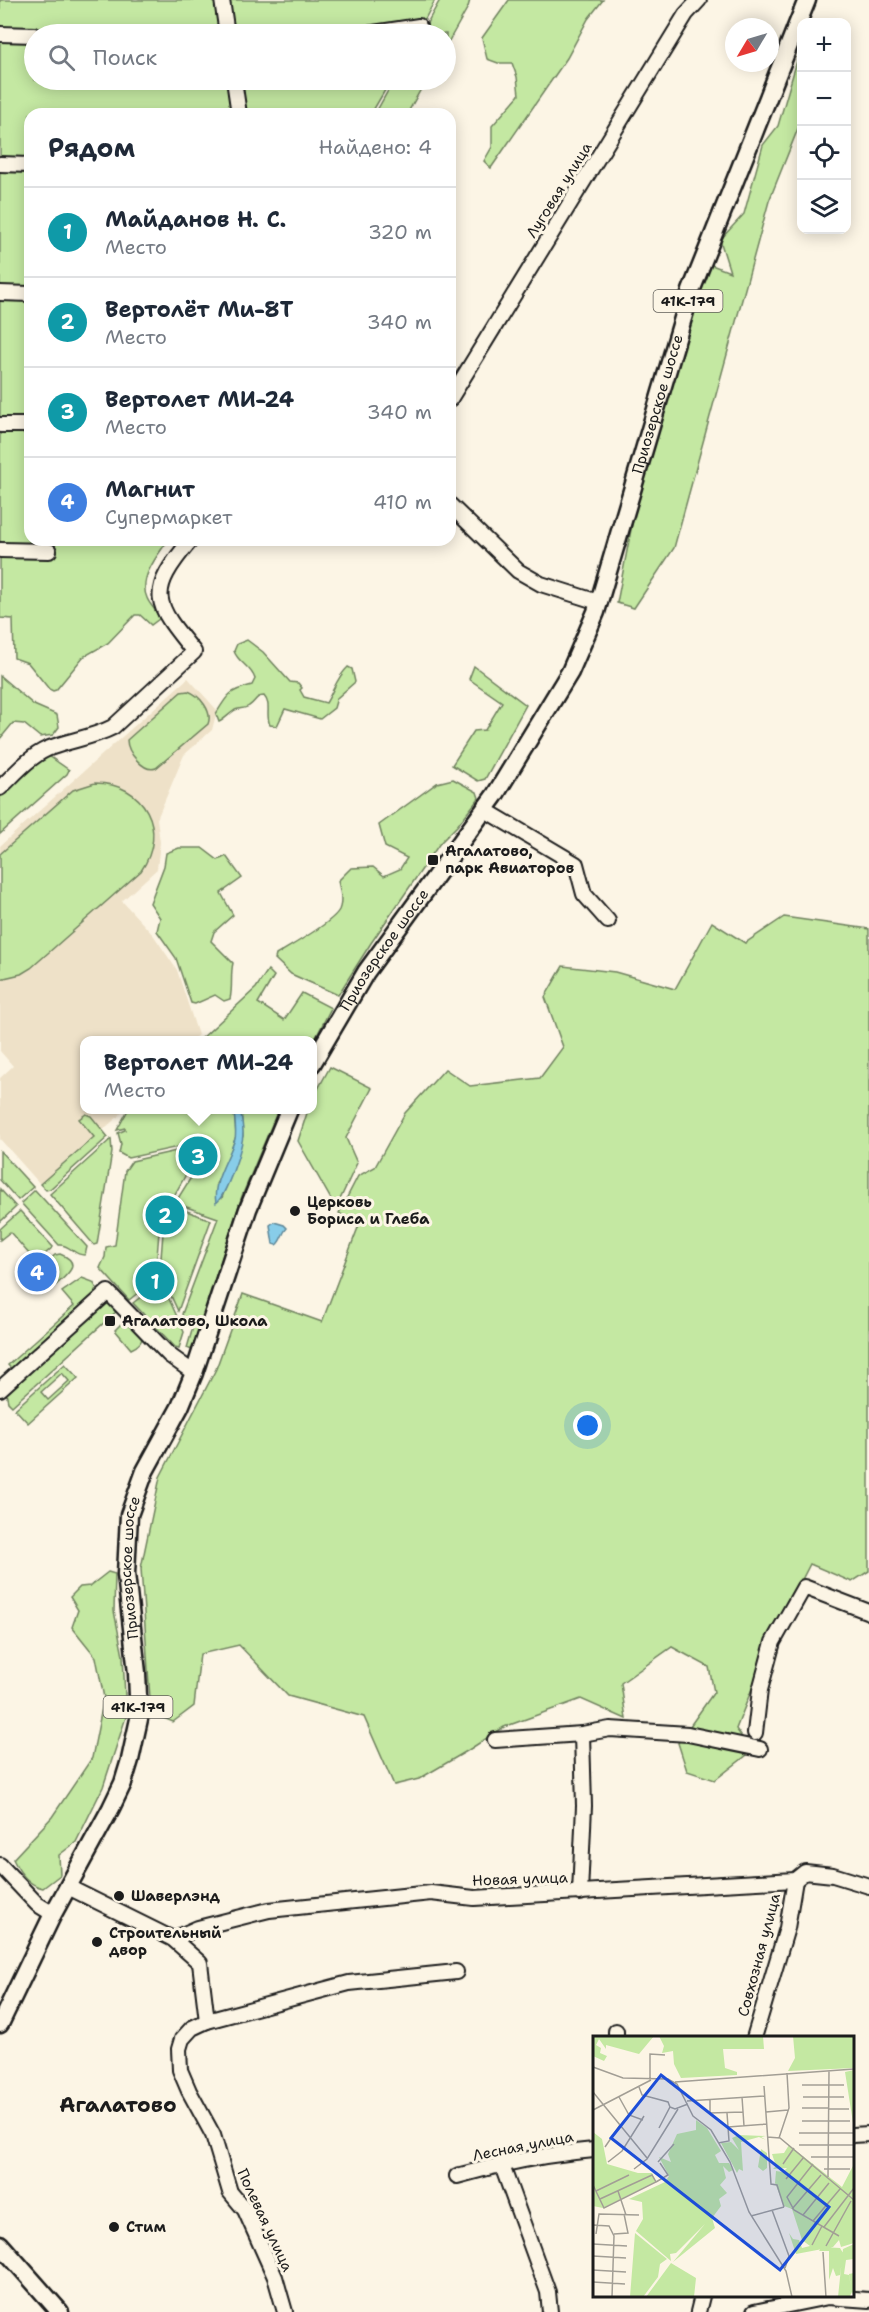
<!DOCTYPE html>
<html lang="ru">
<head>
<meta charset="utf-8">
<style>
	:root { --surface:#fff; --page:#f2f2f3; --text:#1f2937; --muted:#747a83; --line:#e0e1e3; --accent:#0f766e }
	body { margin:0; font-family:"Shantell Sans",sans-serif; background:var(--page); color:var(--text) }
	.controls { position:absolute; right:18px; top:18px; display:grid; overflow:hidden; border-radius:12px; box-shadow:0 3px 15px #0003 }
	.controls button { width:54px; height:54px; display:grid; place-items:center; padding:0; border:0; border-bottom:2px solid var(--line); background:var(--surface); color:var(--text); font:30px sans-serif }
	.compass { position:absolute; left:725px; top:18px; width:54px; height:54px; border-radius:50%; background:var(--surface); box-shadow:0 3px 15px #0003; rotate:232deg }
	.you { position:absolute; left:588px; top:1426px; width:21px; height:21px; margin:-15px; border:4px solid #fff; border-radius:50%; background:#1a73e8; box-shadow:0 0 0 9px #1a73e833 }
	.badge { display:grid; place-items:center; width:39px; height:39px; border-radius:50%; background:var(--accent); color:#fff; font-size:20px; font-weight:700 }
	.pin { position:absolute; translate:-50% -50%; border:3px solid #fff; box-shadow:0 2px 6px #0006 }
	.popup { position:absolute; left:80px; top:1036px; width:237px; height:78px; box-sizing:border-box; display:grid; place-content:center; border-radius:12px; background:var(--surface); filter:drop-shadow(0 2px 4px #0005); font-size:20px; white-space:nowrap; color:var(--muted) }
	.popup b { font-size:22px; color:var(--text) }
	.popup::after { content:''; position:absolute; left:50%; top:100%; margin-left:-12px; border:12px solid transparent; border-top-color:var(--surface) }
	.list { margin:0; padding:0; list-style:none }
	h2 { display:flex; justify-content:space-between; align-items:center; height:78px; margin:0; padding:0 24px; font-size:26px }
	h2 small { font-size:20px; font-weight:400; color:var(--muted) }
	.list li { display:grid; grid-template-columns:39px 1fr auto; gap:18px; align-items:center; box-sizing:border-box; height:90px; padding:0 24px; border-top:2px solid var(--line) }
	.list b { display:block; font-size:22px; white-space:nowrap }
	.list p { margin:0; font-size:20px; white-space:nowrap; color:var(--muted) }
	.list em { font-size:20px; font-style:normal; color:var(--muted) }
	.icon { flex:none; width:33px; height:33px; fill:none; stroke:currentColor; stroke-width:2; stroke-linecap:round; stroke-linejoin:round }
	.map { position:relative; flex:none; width:869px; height:2312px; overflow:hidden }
	.search { position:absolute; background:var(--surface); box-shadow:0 3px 15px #0003; left:24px; top:24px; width:432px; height:66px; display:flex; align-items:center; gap:15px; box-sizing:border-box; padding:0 21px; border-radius:33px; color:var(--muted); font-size:22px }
	.panel { position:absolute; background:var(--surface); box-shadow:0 3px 15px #0003; left:24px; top:108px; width:432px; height:438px; border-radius:18px }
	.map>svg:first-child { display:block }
</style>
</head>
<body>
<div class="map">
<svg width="869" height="2312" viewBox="0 0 869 2312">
	<rect width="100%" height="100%" fill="#fcf5e5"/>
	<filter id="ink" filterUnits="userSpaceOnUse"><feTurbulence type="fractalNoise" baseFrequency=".0167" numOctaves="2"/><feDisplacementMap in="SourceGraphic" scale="12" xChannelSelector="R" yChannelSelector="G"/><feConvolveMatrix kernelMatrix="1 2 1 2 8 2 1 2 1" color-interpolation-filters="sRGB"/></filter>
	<g filter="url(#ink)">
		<polygon fill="#eee1c8" points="188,678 217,710 212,730 184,755 157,819 160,842 157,869 122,901 154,936 177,970 198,1035 192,1040 84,1040 84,1110 122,1110 120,1115 40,1184 0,1139 0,1078 13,1066 0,1051 0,846"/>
		<g fill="#c4e8a2" stroke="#70825f" stroke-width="1.5" fill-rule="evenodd">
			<path d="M0 0H435L417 34H34V80H391L371 114H30V540H168C158 555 138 578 147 598 150 606 158 611 159 619L151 625 140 615H135L108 643 83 657 56 690 53 691 49 689 28 663 14 658 13 619 0 618Z"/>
			<polygon points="440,0 470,0 468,7 446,46 446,34 421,34"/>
			<polygon points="509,0 603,0 588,19 567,58 491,168 484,161 492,147 492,126 519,95 517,77 512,63 498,63 487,59 482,38"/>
			<polygon points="801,47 801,121 769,201 674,548 634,608 617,603 639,488 709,264 730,272 720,240 744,214 763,145 778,126"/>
			<polygon points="394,80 426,80 407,114 375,114"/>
			<path d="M247 640 263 652 290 682 298 683 302 688 300 690 304 697 326 703C334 690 337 677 348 667L352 669 355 682 337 698 334 708 320 719 285 709 277 726 270 725C265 715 272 705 264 696 255 696 256 702 249 706 245 709 239 708 235 710 229 714 225 719 219 722L216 714C228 694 229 691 252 685L255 679C251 666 238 663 234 651L237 644Z"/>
			<polygon points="474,666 526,705 485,779 478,781 452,765 474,731 485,730 502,702 469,679"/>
			<polygon points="0,676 34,705 57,715 59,727 53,735 40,737 24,724 13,723 0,739"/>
			<path d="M188 691C200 695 213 712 208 724L156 768C144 773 127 752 127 740L181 692Z"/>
			<polygon points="46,754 69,770 67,774 0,834 0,793"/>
			<path d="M453 779 477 792 479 798 457 826 440 843 371 943 338 995 291 974 275 959 276 955C290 946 332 923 339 910 343 901 340 890 338 881L351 868 373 867 384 876 400 869 407 858 385 847 379 825 437 783Z"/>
			<path d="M95 783C145 783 169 830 141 871L31 968 21 974 0 979V854L73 790Z"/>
			<path d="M179 848H202L218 860 226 856 242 878 221 893 233 915 214 932 211 941 233 963C230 975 233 986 230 999L224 1001 215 995 195 1004 191 1003 176 958 157 931 160 918 150 903 164 866 166 853Z"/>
			<polygon points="784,917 869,929 869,1571 852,1582 810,1564 772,1638 736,1729 752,1751 715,1780 687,1771 678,1743 714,1692 709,1667 672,1647 621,1683 626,1719 581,1699 504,1727 467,1751 419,1779 394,1785 364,1717 288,1696 239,1645 200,1654 194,1706 173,1722 151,1713 141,1568 160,1477 216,1369 243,1294 322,1322 359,1225 339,1213 358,1176 375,1167 405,1113 445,1069 470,1086 540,1078 563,1047 545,997 563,966 615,972 675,989 712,922 745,943"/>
			<polygon points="268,970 274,976 258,1003 284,1020 302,993 331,1008 312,1045 312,1040 200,1040 256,988"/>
			<polygon points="330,1067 372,1088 346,1138 357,1163 336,1208 298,1141 308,1110 312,1110 312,1100"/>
			<polygon points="128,1110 234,1110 236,1136 224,1170 216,1184 222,1198 243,1136 241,1110 278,1110 242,1196 192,1350 187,1348 193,1327 187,1325 182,1314 218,1218 175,1203 195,1171 209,1168 216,1160 215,1147 210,1140 128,1158 119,1153 121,1144 118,1133 125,1130 125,1128 117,1130"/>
			<polygon points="86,1114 91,1116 108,1137 50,1189 46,1190 40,1184 94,1137 79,1119"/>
			<polygon points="111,1139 112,1152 97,1244 94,1245 50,1194"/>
			<path d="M185 1149 183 1158 189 1169 171 1201 155 1196 145 1209C142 1220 149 1228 159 1232L156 1269 145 1273 142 1283 144 1288 129 1300 100 1268 105 1257 106 1247 115 1245 125 1171 132 1161Z"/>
			<polygon points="0,1151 33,1187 18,1200 0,1180"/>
			<polygon points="0,1189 16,1207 0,1222"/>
			<path d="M35 1190 87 1247 85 1255C74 1256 70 1244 59 1245L21 1203Z"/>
			<path d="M184 1210 211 1220 178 1311 166 1285 164 1274 160 1271 163 1233C176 1233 185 1223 184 1210Z"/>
			<polygon points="20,1211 53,1247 36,1262 10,1232 0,1240 0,1229"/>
			<path d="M60 1254C83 1263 68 1274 56 1285L41 1267 55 1255Z"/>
			<polygon points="82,1278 93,1282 96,1287 93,1300 13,1371 8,1365 74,1306 62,1292"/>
			<polygon points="164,1288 184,1332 179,1348 175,1347 133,1303 147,1292 158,1293"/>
			<polygon points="107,1302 118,1310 12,1406 8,1402 6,1393 103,1303"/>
			<path d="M127 1321C138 1331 152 1339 131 1349L115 1330 123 1322Z"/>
			<path d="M65 1364 78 1378 28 1423 15 1409ZM62 1373 69 1381 48 1400 41 1392Z"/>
			<path d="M108 1572 115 1574 114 1611 123 1656 126 1717 103 1787 76 1842 59 1855 60 1875 43 1888C28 1885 19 1872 13 1859L52 1817 92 1758 104 1698 96 1657 72 1627 78 1610 70 1597 80 1587 90 1586Z"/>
		</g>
		<g fill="#88cde9" stroke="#5d8697" stroke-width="1.5">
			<path d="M234 1110H241C241 1117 243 1125 243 1133 243 1147 226 1196 216 1203 212 1182 228 1160 235 1139 237 1130 234 1118 234 1110Z"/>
			<path d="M274 1222 284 1225 287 1228C281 1234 282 1241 276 1245L273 1244 270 1225Z"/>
		</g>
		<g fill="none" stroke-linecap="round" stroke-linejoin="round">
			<g stroke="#1c1c1c" stroke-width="18">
				<g id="minor">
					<polyline points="222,0 227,34"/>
					<polyline points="0,34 34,35"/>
					<polyline points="367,34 419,26"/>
					<polyline points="234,80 239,114"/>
					<polyline points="0,164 30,165"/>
					<polyline points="0,293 30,294"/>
					<polyline points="450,399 686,14 699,0"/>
					<polyline points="0,425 30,425"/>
					<polyline points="450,505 518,571 541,584 598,602"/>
					<polyline points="0,550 49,551"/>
					<path d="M0 788C14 775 29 757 47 749 69 740 92 738 113 727L194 652C154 603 146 593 191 540"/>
					<polyline points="485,810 576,864 584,894 608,921"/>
					<polyline points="0,1389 108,1292 169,1355 194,1373"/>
					<polyline points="755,1733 760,1690 773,1642 804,1587 869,1612"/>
					<polyline points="495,1740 582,1734 610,1729 688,1734 760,1749"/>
					<polyline points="0,1865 37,1904 53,1914"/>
					<polyline points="68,1887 173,1939 200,1963 207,2021 349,1983 456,1972"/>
					<polyline points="580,1893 584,1806 582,1734"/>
					<polyline points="173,1939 198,1928 269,1910 431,1893 474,1898 795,1880 805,1872 833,1875 869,1886"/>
					<polyline points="207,2021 192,2028 182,2039 179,2049 180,2070 189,2091 213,2135 230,2192 245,2210 275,2277 285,2312"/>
					<polyline points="616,2031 616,2038"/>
					<polyline points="754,2038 787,1928 795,1880"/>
					<polyline points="852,2135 869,2134"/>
					<polyline points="501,2163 548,2292 550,2312"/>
					<path d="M457 2176C503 2163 547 2154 594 2150"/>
					<polyline points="698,2312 702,2296"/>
					<polyline points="754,2312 828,2297 869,2300"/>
				</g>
			</g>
			<g stroke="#1c1c1c" stroke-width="21">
				<g id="major">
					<path id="s1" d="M312 1064 366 972 495 795 570 672 596 612 691 291 807 0"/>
					<path id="s2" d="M0 2024 53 1914 111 1808 123 1783 130 1760 139 1719 137 1673 126 1574 129 1515 145 1471 180 1407 194 1373 248 1209 289 1110"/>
					<polyline points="0,2244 60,2312"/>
				</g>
			</g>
			<use href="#minor" stroke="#fcf5e5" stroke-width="14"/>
			<use href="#major" stroke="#fcf5e5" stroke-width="16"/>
		</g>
	</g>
	<g fill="#1c1c1c" stroke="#fcf5e5" stroke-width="2">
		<rect x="427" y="854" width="12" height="12" rx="3"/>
		<circle cx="295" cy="1211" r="6"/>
		<rect x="104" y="1315" width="12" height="12" rx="3"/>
		<circle cx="119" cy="1896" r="6"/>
		<circle cx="97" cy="1942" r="6"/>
		<circle cx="114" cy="2227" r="6"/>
	</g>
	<g text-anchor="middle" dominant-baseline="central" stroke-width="6" stroke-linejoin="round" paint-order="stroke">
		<g fill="#fcf5e5" stroke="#5f5d58" stroke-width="1.5">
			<rect x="653.5" y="290" width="69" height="22" rx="4.5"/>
			<rect x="103.5" y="1696" width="69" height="22" rx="4.5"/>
		</g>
		<g font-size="14" font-weight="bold" fill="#1c1c1c">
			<text x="688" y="301">41К-179</text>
			<text x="138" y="1707">41К-179</text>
		</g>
		<g font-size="15" fill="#1c1c1c" stroke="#fcf5e5">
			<text transform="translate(559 190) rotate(-58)">Луговая улица</text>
			<text stroke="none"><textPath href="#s1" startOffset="752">Приозерское шоссе</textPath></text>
			<text stroke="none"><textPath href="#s1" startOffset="135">Приозерское шоссе</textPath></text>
			<text stroke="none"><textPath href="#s2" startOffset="489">Приозерское шоссе</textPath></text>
			<text transform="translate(520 1879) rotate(-2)">Новая улица</text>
			<text transform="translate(759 1955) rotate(-75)">Совхозная улица</text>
			<text transform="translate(523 2146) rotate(-11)">Лесная улица</text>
			<text transform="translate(265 2220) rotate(65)">Полевая улица</text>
		</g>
		<g font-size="15" font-weight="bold" fill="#1c1c1c" stroke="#fcf5e5" text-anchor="start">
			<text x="445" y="851">Агалатово,<tspan x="445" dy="17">парк Авиаторов</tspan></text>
			<text x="307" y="1202">Церковь<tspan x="307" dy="17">Бориса и Глеба</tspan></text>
			<text x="122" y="1321">Агалатово, Школа</text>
			<text x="131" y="1896">Шаверлэнд</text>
			<text x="109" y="1933">Строительный<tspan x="109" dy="17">двор</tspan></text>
			<text x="126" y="2227">Стим</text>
		</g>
		<g font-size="21" font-weight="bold" fill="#1c1c1c" stroke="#fcf5e5">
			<text x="118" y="2105">Агалатово</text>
		</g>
	</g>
	<g transform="translate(593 2036)">
		<rect width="261" height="261" fill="#fcf5e5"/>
		<path d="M0 0H61L46 18 13 9V13L6 3 3 9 8 12 7 17 14 20 11 25 0 20ZM66 0H170L171 13H130L132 32 144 36V39L88 42 81 28 80 15 69 17 71 10ZM200 0H261V32L195 35 202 22ZM261 34V93L252 36ZM103 84 114 92 128 115 122 119 126 127H136L140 134 136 136 130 130 133 142 127 149 134 157 126 163 128 170 119 182 122 192 80 226 112 188 83 217 77 218 78 225 43 195 50 183 49 166 36 163 72 146 76 140 66 121 78 126 75 118 84 98 103 94ZM0 96 9 103 14 128 45 137H59L63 146 10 172 0 170ZM146 99 173 100 168 101 173 104 166 101 148 106 150 135 146 133 144 137 128 107 138 106 146 114 139 102ZM196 109 249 151 261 128V207L248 211 246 204 240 211 203 218 196 197 200 203 206 204 209 212 217 210 209 204 199 173 191 170 182 147 183 135 190 136 194 132 180 133 183 130 179 118 191 117ZM168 113 174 117V132L170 135 165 131ZM42 197 74 223 67 228 65 241 50 261H37ZM261 208V223L253 224 251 238 256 239 258 251 256 238 261 237V260L259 256 257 260 245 261 250 213ZM229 211 247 212 250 217 247 239 243 240 240 232 236 244V215H226ZM78 227 103 242 101 261H53Z" fill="#c4e8a2"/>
		<path fill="none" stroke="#a29e95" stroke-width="1.5" d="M0 31 30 42 75 43 84 48 100 80 118 94 137 126 156 176 193 235 199 261M57 44V18L72 19M82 46 261 33M209 49H251M171 50 178 148 184 149 191 171M46 51 49 59 75 66 77 71M0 56 54 122M26 61 36 79 50 84M149 61 151 90M210 61H251M117 63V77L150 76M94 65 171 60M209 72H236M236 73H256M0 74 58 44M173 76 195 74M209 85H257M135 91 173 88M66 92 77 71 82 73 95 68M206 97H261M174 101 187 102 261 164M186 102 196 72 194 37M125 107 136 105 134 77M206 109H261M12 111 27 89M218 121H261M15 126 29 115 51 80M65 126 81 108M190 128 201 112M220 128 194 161 201 174 246 200M41 133 54 123 85 73M231 133H257M235 141 236 35M193 143 211 121M63 146 75 139 67 127M0 149 11 172 63 146 59 139 7 163M3 155 36 139M25 155 33 179M199 173 228 139M179 174 196 220 192 232M210 179 236 147M158 180 191 171M220 185 247 153M0 189 16 190 21 200 19 261M231 191 261 152M3 198 6 178 46 179M21 198 35 197 31 178M0 208 34 210M219 209 229 190M233 210 258 165M230 216 233 261M0 220 33 222M0 234 33 236M0 246 32 248"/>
		<path fill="#1d4ed8" fill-opacity="0.15" stroke="#1d4ed8" stroke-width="3" d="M68 39 236 171 187 234 18 102Z"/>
		<rect width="261" height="261" fill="none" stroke="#1c1c1c" stroke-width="3"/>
	</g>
</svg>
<div class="controls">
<button>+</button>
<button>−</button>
<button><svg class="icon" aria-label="locate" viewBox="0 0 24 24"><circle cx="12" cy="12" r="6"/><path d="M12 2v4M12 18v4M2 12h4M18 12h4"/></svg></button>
<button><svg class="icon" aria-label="layers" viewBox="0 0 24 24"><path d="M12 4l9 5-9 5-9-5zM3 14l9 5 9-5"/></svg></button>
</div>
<svg class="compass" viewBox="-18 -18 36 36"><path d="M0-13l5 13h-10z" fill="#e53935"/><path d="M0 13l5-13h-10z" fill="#747a83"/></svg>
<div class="you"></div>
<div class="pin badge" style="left:155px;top:1281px;background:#0f9aa8">1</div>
<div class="pin badge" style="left:165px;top:1215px;background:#0f9aa8">2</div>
<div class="pin badge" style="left:198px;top:1156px;background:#0f9aa8">3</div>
<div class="popup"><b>Вертолет МИ-24</b>Место</div>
<div class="pin badge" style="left:37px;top:1272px;background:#3f7fe0">4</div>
<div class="search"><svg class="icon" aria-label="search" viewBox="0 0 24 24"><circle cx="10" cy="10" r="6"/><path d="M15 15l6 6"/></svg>Поиск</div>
<section class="panel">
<h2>Рядом<small>Найдено: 4</small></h2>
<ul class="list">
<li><span class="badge" style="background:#0f9aa8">1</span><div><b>Майданов Н. С.</b><p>Место</p></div><em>320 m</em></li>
<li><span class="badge" style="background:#0f9aa8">2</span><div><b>Вертолёт Ми-8Т</b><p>Место</p></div><em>340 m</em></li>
<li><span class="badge" style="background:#0f9aa8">3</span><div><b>Вертолет МИ-24</b><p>Место</p></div><em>340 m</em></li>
<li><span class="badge" style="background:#3f7fe0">4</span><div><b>Магнит</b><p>Супермаркет</p></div><em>410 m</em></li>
</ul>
</section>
</div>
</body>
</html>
